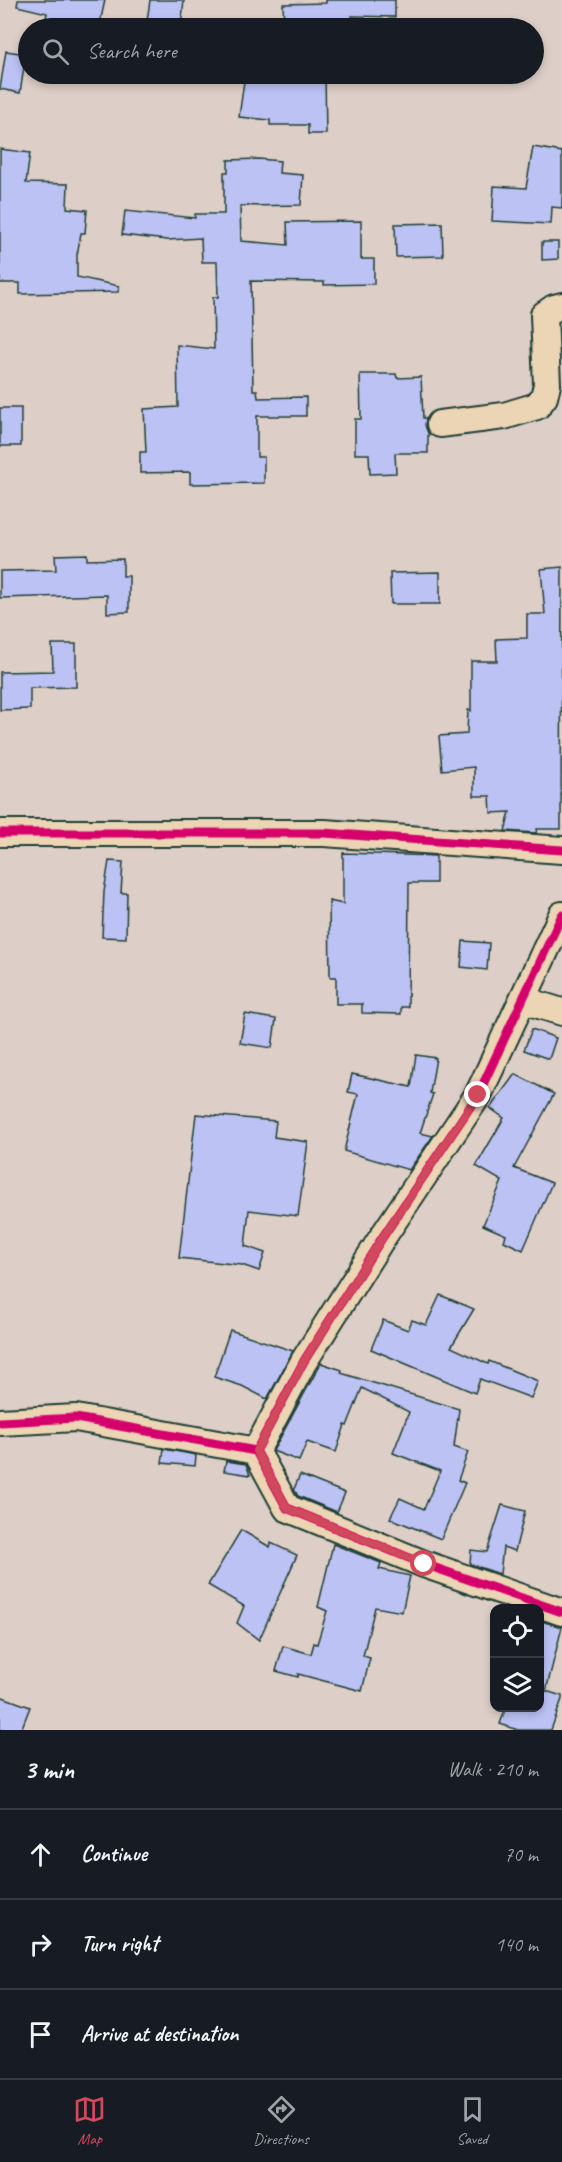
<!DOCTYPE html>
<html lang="en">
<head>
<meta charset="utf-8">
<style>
	:root { --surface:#171b24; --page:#242831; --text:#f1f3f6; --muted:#9ea1a6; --line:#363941; --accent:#d1495b }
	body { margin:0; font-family:Caveat,sans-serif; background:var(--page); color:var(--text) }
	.controls { position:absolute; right:18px; bottom:18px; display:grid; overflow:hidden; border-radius:12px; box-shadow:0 3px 9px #0003 }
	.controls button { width:54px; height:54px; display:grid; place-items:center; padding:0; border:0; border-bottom:2px solid var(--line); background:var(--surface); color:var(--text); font:30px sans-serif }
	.stop { position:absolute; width:18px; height:18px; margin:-14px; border:4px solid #d1495b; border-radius:50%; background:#fff }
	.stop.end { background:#d1495b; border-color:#fff; box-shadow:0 2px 6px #0008 }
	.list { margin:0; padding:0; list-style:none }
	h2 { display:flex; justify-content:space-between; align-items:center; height:78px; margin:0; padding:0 24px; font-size:26px }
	h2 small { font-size:20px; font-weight:400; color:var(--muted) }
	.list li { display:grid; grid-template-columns:39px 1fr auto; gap:18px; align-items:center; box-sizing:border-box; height:90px; padding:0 24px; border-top:2px solid var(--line) }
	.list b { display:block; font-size:22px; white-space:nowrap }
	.list em { font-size:20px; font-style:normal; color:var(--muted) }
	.icon { flex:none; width:33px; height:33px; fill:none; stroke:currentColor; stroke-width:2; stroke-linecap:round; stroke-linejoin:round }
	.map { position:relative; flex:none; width:562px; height:1730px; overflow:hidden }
	.search { position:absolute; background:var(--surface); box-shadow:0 3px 9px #0003; left:18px; right:18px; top:18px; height:66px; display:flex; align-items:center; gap:15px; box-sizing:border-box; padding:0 21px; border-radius:33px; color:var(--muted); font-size:22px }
	.sheet { height:348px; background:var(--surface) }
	nav { display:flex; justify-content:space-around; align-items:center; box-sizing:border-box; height:84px; border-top:2px solid var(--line); background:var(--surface); font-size:16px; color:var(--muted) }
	nav a { display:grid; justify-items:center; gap:3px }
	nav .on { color:var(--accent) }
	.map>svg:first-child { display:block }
</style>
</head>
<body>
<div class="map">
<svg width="562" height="1730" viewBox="0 0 562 1730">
	<rect width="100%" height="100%" fill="#ddcfc7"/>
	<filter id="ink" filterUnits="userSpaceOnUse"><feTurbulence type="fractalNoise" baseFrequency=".0167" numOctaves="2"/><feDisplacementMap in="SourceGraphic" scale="12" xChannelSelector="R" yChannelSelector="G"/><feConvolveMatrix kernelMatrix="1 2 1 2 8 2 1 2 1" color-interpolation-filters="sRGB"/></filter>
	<g filter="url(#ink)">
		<g fill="#bcc2f4" stroke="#1f3d34" stroke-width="1.5">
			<polygon points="18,0 105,0 99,28 72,28 45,23 47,13 17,6"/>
			<polygon points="150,0 184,0 181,28 146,28"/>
			<polygon points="326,0 395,0 395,17 352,16 353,25 284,26 283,4 326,3"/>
			<polygon points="6,51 26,54 20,93 0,89"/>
			<polygon points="245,74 325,75 326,134 308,134 308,125 270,125 270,120 239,117"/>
			<polygon points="533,147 562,152 562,208 552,207 551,224 492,221 494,186 526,188"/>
			<polygon points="0,149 30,153 26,183 68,184 67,208 87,210 85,233 81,233 77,255 77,277 119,286 118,292 20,294 20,283 0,283"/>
			<polygon points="259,159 280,161 279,173 303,175 301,205 240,206 241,241 288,245 287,222 361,221 361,259 374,259 374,284 324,285 324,282 251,281 253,390 257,390 258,398 306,397 306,416 257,416 257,457 264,457 264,483 190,484 190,472 140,473 140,452 146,452 144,409 178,407 177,345 214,349 213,297 218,297 217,262 202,262 201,238 167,240 122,235 125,211 195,218 195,214 224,214 224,172 228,172 228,160"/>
			<polygon points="442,223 443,256 396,257 395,224"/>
			<polygon points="542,242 558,242 558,259 542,260"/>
			<polygon points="360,374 396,374 397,378 421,377 423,418 426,418 425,425 428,433 428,453 395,453 396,473 370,474 369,454 355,454 355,419 361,419"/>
			<rect x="0" y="408" width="21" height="38"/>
			<polygon points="87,554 87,560 123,559 123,576 129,576 129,612 107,613 107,595 0,598 0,571 56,570 55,555"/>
			<polygon points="562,567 561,829 537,829 536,833 505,831 510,812 491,813 490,796 474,796 474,767 442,770 439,736 467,734 468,710 471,711 471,661 497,661 496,639 527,638 527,614 545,614 541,569"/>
			<polygon points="440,572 440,604 391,604 390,573"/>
			<polygon points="52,644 76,644 76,687 30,688 30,709 0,710 0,672 53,671"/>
			<polygon points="343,853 436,856 436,883 409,883 408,1007 401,1007 401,1014 362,1013 362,1004 336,1004 336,977 330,977 329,901 343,904"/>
			<polygon points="109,861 123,862 121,893 127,893 126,938 102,937 104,892"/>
			<polygon points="463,941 489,943 487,970 461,967"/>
			<polygon points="245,1014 276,1019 272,1048 240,1043"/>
			<polygon points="532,1029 556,1038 549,1059 524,1050"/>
			<polygon points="416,1055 436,1058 430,1093 433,1094 420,1133 433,1136 409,1170 344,1151 358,1094 348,1092 352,1074 411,1087"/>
			<polygon points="515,1074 554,1094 514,1168 552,1183 523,1250 504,1241 506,1235 483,1225 502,1181 476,1166 504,1118 490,1108"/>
			<polygon points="196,1114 276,1121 274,1137 308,1142 298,1216 249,1210 245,1246 265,1253 259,1271 242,1265 179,1258"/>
			<polygon points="440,1295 474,1309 451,1347 488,1364 489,1361 538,1381 531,1398 480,1379 475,1393 371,1349 383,1320 408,1330 412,1320 426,1325"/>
			<polygon points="230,1330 293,1351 267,1399 242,1386 214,1377"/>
			<polygon points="321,1363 342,1370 341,1373 459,1409 454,1447 468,1452 458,1480 465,1483 441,1539 390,1518 400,1498 424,1509 440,1471 393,1453 409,1412 362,1388 347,1426 345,1425 336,1452 307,1442 299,1461 273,1451"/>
			<polygon points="164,1449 196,1455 195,1466 162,1463"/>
			<polygon points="226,1461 246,1464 250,1475 224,1471"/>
			<polygon points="300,1475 345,1493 337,1512 298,1496 294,1489"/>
			<polygon points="502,1505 525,1511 515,1551 503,1547 500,1574 470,1564 471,1550 487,1552"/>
			<polygon points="241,1530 270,1547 271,1543 297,1555 259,1640 237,1623 244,1606 208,1585"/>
			<polygon points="333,1544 381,1563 379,1569 410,1576 402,1612 375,1607 363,1656 370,1658 362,1691 298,1674 298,1677 276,1671 283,1646 311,1654 314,1643 317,1644 327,1611 318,1607"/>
			<polygon points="541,1621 562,1627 546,1691 562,1696 562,1699 551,1730 518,1730 500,1724 506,1707 540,1707"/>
			<polygon points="0,1696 30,1707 21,1730 0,1730"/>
		</g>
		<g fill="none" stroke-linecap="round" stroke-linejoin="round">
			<g stroke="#1f3d34" stroke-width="30">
				<g id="street">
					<polyline points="440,424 504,416 537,406 544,397 547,385 544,315 554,308 562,306"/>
					<polyline points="0,833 324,833 562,850"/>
					<polyline points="523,1000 562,1012"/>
					<polyline points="0,1422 76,1418 256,1451"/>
					<polyline points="256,1451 304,1361 382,1238 478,1095 562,915"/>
					<polyline points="256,1451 287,1508 424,1564 562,1612"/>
				</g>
			</g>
			<use href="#street" stroke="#ebd5b4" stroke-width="26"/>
			<g stroke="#ebd5b4" stroke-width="13">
				<g id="cycleway">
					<polyline points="0,833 324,833 562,850"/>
					<polyline points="0,1422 76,1418 256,1451"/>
					<polyline points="256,1451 304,1361 382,1238 478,1095 562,915"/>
					<polyline points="256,1451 287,1508 424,1564 562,1612"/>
				</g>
			</g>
			<use href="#cycleway" stroke="#d6006c" stroke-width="9"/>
		</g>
	</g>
	<g fill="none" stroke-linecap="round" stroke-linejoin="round" filter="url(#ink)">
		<polyline stroke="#d1495b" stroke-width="8" points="424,1564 287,1508 256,1451 304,1361 382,1238 478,1095"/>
	</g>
</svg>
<div class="controls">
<button><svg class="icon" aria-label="locate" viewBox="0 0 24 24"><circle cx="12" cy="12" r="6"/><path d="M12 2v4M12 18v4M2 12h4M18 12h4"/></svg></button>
<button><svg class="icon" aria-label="layers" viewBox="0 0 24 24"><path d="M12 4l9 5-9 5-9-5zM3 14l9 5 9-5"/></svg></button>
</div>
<div class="stop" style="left:424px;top:1564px"></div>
<div class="stop end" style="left:478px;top:1095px"></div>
<div class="search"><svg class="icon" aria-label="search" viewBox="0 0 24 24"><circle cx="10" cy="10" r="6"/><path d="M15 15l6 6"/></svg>Search here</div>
</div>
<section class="sheet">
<h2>3 min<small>Walk · 210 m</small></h2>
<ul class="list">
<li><svg class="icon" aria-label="ahead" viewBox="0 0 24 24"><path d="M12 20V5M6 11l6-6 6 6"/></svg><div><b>Continue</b></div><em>70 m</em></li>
<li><svg class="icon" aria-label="right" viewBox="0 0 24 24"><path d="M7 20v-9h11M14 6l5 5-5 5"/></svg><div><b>Turn right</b></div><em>140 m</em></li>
<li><svg class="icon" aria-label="arrive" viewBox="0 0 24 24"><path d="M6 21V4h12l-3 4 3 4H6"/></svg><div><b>Arrive at destination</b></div></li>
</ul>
</section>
<nav>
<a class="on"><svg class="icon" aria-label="map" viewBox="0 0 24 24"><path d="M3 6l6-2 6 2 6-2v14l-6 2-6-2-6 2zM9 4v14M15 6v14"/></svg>Map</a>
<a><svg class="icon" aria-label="directions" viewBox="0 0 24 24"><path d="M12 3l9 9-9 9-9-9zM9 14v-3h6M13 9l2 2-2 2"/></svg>Directions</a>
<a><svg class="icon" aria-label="saved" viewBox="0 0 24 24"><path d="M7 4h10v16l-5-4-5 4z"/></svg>Saved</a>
</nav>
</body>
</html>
